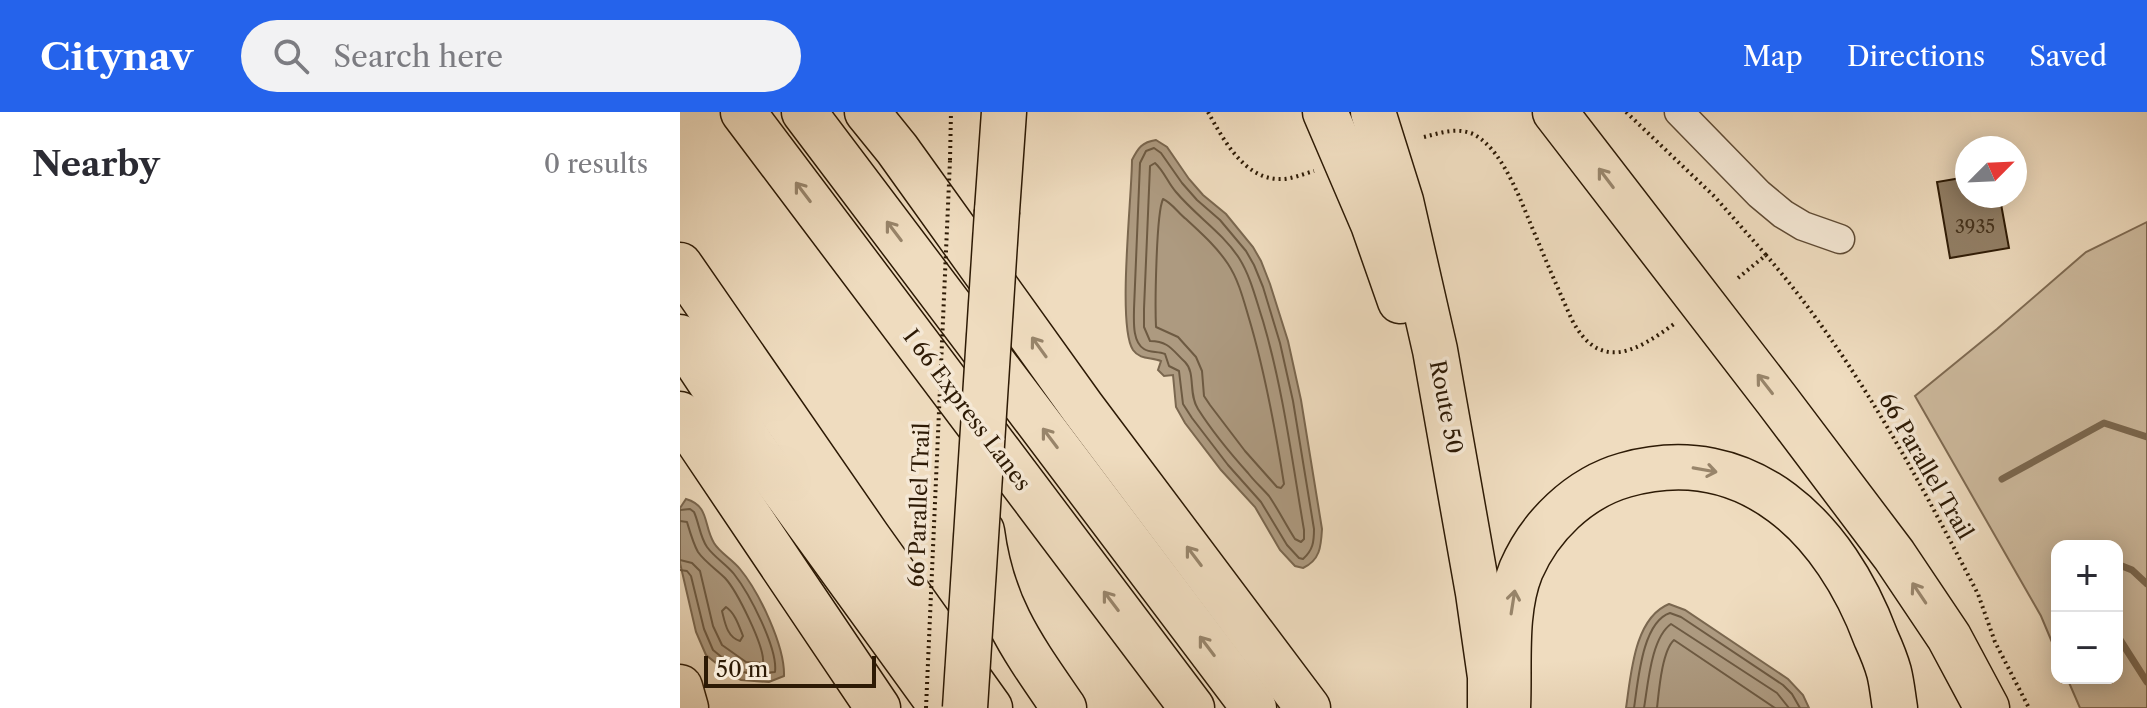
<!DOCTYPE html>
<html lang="en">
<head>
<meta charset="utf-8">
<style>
	:root { --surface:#fff; --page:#f2f2f3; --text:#2b2b33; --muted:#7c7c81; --line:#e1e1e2; --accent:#2563eb }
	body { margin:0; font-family:"Libre Caslon Text",serif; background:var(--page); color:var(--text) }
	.controls { position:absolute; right:24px; bottom:24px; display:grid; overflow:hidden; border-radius:16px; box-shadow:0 4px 20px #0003 }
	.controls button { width:72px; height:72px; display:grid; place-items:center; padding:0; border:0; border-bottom:2px solid var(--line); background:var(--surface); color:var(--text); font:40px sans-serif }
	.compass { position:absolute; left:1275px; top:24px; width:72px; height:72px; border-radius:50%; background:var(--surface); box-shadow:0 4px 20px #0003; rotate:66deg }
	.scale { position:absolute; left:24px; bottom:20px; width:172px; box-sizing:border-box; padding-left:8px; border:4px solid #2d1a05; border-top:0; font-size:22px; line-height:28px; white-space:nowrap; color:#2d1a05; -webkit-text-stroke:6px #f5e8d5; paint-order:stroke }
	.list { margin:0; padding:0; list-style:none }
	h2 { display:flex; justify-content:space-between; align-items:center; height:104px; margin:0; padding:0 32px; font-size:34px }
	h2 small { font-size:26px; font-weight:400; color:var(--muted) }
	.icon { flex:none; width:44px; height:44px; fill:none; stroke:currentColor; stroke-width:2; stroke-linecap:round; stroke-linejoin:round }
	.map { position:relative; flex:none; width:1467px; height:596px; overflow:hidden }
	header { display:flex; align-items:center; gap:48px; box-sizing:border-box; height:112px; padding:0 40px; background:var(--accent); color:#fff }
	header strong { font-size:38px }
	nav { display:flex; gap:44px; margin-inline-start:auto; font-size:28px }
	.search { width:560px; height:72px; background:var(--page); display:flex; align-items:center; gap:20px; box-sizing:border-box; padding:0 28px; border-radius:44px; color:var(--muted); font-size:30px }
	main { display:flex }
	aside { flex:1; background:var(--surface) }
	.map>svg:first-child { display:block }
</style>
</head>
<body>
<header>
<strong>Citynav</strong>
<div class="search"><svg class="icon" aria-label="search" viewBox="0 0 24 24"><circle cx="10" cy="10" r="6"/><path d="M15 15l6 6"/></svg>Search here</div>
<nav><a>Map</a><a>Directions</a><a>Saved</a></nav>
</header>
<main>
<aside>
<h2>Nearby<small>0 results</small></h2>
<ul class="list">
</ul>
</aside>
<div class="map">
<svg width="1467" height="596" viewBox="0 0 1467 596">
	<rect width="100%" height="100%" fill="#efdcbf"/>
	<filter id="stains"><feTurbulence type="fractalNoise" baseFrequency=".0025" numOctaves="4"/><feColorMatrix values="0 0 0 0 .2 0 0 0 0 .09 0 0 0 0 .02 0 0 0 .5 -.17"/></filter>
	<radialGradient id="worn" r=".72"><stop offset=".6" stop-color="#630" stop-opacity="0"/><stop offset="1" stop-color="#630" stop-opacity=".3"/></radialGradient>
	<polygon fill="#cebb9f" stroke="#7e6a52" stroke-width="2" points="1467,110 1467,596 1400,596 1387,566 1437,566 1437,434 1377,434 1377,542 1361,504 1235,284 1317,217 1406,140"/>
	<g fill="#ad9a80" stroke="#7a674f" stroke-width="2">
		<path d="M476 28 487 35 509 67 523 83 546 102 573 135 581 149 590 172 608 229 621 288 642 417C641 435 640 448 623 456L615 454 600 438 575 395 541 358 505 311 496 295 493 263 484 264 478 258 481 249C471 245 460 248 453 238 437 214 452 84 452 48 458 36 462 30 476 28Z"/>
		<path d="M6 387C30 394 23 413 34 431 40 441 52 447 60 457 79 480 105 534 104 564L89 570 61 568 51 563 26 543 16 520 0 451V396Z"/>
		<path d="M989 492 1005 498 1108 567 1123 583 1129 596H946C951 563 954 506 989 492Z"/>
	</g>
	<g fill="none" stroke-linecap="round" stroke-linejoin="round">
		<g stroke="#6d5a42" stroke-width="2">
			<path d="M474 36 481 41 502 71 517 88 540 108 566 139 574 153 583 175 600 231 613 289 634 417C634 430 633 438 623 447L619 446 607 433 581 390 548 353 512 306 503 292 499 259 489 254 485 242C478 239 470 241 464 237 452 230 454 208 454 197L460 51 466 39Z"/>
			<path d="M475 51C484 59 488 71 496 80 516 104 542 120 559 146 571 165 576 188 583 209 603 277 612 348 624 418V427L621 430 615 427C606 413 598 397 589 384 582 376 574 369 568 361 550 341 532 319 518 297 508 282 516 261 505 250 493 239 489 229 470 229L464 215V197L470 54Z"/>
			<path d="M483 87C492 91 498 101 506 107 521 121 536 134 548 152 558 167 563 186 568 203 585 259 595 315 604 372L601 376 597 375 565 339 530 293 524 284 522 259 516 245 498 225 476 215C475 194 476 102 483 87Z"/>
			<path d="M0 398 10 397 14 400C19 411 20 425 27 435 35 446 46 452 54 462 69 481 98 536 95 560L75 562 63 560 55 556 33 538 24 517 11 464 7 459 0 458"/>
			<path d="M0 409 7 410C10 420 13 431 18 440 25 450 36 457 45 466 57 479 85 535 83 551L66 550 42 533 33 514 20 459 12 451 0 448"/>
			<path d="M46 495C55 501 59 514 63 524L60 529C47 525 45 511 42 499Z"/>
			<path d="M954 596C958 570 962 510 990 501L1001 505 1103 573 1112 582 1120 596"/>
			<path d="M964 596C968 573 971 526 991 512L1097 581 1109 596"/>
			<path d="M977 596C979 578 982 539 994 528L1095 596"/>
		</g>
		<g stroke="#7a674f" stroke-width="7">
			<polyline points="1322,367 1424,311 1467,325"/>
			<polyline points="1437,452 1452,458 1467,472"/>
			<polyline points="1437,523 1467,570"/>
		</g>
	</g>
	<polygon fill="#927f66" stroke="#2d1a05" stroke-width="2" points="1287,65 1287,84 1306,84 1307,94 1321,92 1329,136 1270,146 1257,70"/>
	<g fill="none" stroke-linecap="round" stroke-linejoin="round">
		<g stroke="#5e4a34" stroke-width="31">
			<polyline id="minor" points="999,0 1079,82 1103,102 1123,114 1160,127"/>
		</g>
		<g stroke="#2d1a05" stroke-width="47">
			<g id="trunk">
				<polyline points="645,0 693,112 720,189"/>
				<polyline points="693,0 721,89 755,238 798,481 810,565 810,596"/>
				<polyline points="317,99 324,0"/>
			</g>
		</g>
		<g stroke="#2d1a05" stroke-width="47">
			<g id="motorway">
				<polyline points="63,0 512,596"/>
				<polyline points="124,0 574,596"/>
				<polyline points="187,0 217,37 402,295 628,596"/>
				<polyline points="875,0 1097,288 1214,443 1269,525 1307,596"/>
				<polyline points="0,153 188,425 310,596"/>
				<polyline points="0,225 75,338 262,596"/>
				<polyline points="0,302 198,596"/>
				<path d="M302 419C312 495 342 535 384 596"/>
				<polyline points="0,575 6,596"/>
				<path d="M828 596C830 551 824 500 841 458 860 414 899 376 945 363 1069 328 1156 418 1196 526 1201 537 1206 549 1209 560 1212 572 1213 584 1215 596"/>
			</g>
		</g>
		<g stroke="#2d1a05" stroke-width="4" stroke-dasharray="2 4" stroke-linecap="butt">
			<path d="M528 0C543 27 565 69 602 67 612 67 623 62 634 59"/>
			<polyline points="946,0 1035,85 1086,143"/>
			<path d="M744 25C760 21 776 15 793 22 825 38 843 96 857 127 868 154 880 181 892 208 920 261 957 239 994 212"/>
			<polyline points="270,48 271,0"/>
			<path d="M1058 166 1086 143C1167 237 1228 347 1285 457L1298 482 1315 530 1349 596"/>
		</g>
		<use href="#minor" stroke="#f5e8d5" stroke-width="28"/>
		<use href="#trunk" stroke="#efdcbf" stroke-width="44"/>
		<use href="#motorway" stroke="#efdcbf" stroke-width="44"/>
		<g stroke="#2d1a05" stroke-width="47" stroke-linecap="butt">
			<polyline id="trunk-bridge" points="285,596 317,99"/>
		</g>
		<polyline stroke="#2d1a05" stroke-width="4" stroke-dasharray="2 4" stroke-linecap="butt" points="246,596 270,48"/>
		<use href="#trunk-bridge" stroke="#efdcbf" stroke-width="44"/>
	</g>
	<defs><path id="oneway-shaft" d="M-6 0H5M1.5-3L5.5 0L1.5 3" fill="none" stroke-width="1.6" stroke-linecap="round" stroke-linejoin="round" transform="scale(2)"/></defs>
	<g stroke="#98856b">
		<use href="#oneway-shaft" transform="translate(926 66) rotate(-127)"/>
		<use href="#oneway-shaft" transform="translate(123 80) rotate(-127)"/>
		<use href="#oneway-shaft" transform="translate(214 119) rotate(-127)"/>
		<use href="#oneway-shaft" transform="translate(359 235) rotate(-126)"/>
		<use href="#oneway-shaft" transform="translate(1085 272) rotate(-128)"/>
		<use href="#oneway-shaft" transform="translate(370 326) rotate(-127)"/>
		<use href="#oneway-shaft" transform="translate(1025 358) rotate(10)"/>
		<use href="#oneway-shaft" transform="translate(514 444) rotate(-127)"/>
		<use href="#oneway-shaft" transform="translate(1239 481) rotate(-124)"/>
		<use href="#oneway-shaft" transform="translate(431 489) rotate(-127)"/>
		<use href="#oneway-shaft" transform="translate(833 490) rotate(-81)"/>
		<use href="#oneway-shaft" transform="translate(527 534) rotate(-127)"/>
	</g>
	<g text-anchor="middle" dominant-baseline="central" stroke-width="7" stroke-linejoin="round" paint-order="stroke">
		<g font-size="18" fill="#46331d">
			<text x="1295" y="115">3935</text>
		</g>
		<g font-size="22" fill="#2d1a05" stroke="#f5e8d5">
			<text transform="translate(766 295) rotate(79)">Route 50</text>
			<text transform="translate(287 298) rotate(53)">I 66 Express Lanes</text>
			<text transform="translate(1246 354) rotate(60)">66 Parallel Trail</text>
			<text transform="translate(239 393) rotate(-88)">66 Parallel Trail</text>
		</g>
	</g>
	<rect width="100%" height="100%" filter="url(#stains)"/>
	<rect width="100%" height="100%" fill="url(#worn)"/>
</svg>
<div class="controls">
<button>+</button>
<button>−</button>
</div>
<svg class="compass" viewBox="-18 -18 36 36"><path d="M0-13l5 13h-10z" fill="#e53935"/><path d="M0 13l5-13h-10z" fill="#7c7c81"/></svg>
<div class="scale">50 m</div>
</div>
</main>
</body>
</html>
